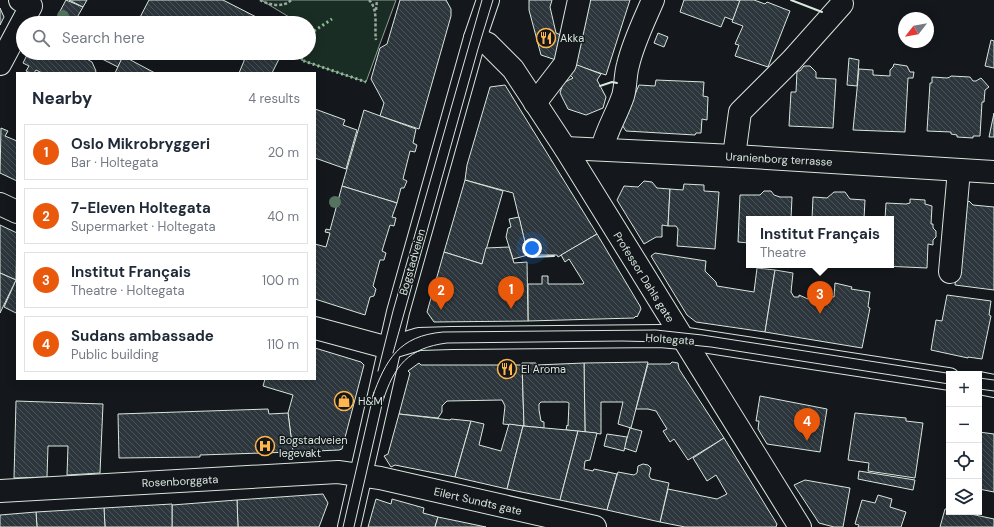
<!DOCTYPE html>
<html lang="en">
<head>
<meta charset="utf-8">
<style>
	:root { --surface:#fff; --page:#f2f2f3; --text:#1f2937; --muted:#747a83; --line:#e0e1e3; --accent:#ea580c }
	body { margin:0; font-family:"DM Sans",sans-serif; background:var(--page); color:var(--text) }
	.controls { position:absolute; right:12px; bottom:12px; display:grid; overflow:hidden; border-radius:0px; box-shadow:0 2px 10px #0003 }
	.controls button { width:36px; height:36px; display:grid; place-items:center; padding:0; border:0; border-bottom:1px solid var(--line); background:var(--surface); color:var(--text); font:20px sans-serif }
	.compass { position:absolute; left:898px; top:12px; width:36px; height:36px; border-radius:50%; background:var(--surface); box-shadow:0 2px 10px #0003; rotate:239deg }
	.you { position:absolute; left:532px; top:248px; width:14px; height:14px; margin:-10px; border:3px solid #fff; border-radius:50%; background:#1a73e8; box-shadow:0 0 0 6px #1a73e833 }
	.badge { display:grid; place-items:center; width:26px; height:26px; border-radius:50%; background:var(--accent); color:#fff; font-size:13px; font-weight:700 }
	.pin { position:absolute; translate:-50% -33px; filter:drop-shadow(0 1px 2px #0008) }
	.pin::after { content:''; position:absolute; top:21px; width:14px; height:12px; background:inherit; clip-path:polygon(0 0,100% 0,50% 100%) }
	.popup { position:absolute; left:746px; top:216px; width:148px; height:52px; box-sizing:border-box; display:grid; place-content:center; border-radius:0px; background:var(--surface); filter:drop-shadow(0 1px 3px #0005); font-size:13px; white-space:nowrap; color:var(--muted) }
	.popup b { font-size:15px; color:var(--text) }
	.popup::after { content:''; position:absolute; left:50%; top:100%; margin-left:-8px; border:8px solid transparent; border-top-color:var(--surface) }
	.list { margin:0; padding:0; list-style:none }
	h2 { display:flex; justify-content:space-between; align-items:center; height:52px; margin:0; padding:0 16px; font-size:17px }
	h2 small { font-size:13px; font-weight:400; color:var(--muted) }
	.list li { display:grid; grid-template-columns:26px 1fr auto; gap:12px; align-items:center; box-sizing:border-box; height:56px; margin:0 8px 8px; padding:0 8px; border:1px solid var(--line); border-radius:0px }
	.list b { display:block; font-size:15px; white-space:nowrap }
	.list p { margin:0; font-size:13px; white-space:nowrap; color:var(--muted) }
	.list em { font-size:13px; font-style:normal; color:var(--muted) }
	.icon { flex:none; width:22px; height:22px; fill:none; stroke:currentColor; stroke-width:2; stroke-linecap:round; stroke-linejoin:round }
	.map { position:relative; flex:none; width:994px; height:527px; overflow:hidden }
	.search { position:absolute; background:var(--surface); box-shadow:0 2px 10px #0003; left:16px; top:16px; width:300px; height:44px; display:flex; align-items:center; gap:10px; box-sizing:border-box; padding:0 14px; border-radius:22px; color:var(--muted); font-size:15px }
	.panel { position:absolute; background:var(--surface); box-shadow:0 2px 10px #0003; left:16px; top:72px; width:300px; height:308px; border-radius:0px }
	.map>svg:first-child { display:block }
</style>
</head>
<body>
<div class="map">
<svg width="994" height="527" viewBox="0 0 994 527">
	<defs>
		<pattern id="building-back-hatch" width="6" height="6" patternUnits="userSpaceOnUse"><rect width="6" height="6" fill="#2c363c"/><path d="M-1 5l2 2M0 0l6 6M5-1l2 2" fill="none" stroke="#4a5358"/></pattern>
	</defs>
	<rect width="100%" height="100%" fill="#14181c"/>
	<polygon fill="#1a2d24" stroke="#939e99" points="261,0 396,0 366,82 301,60 302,53 309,53 309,23 299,23"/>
	<g fill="url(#building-back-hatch)" stroke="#d8e6dc">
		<polygon points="66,0 83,7 75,21 59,13"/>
		<polygon points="69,0 87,0 83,7"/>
		<polygon points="149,0 223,0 268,23 186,23 187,22 179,18 176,23 137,23"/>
		<polygon points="400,0 446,0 451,9 451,16 419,129 380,116 384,103 371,79 380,48 387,44"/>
		<polygon points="529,0 552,0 550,7 556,33 566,37 559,61 541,55 529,10"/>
		<polygon points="590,0 630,0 606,75 569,63"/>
		<polygon points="684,0 736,0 740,1 733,20 725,17 721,27 680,12"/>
		<polygon points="740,0 754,0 765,4 767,2 790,11 768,67 735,56 739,45 735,44 743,26 732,22"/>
		<polygon points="0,8 4,17 0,25"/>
		<polygon points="658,33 668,37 664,47 654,43"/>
		<polygon points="991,40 994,41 994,68 985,66"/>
		<polygon points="28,53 76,53 92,62 96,71 95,73 42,73 36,70 34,73 30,73 26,71 29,66 23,63"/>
		<polygon points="95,53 118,53 123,56 118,67 94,55"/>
		<polygon points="144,53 160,53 156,59"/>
		<polygon points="233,53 282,53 272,73 239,73 244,61 244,58"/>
		<polygon points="123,56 155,73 115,73"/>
		<polygon points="849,58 859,60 857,86 847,85"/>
		<polygon points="572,63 601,74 597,80 606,97 603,108 586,115 568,109 560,93 563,83 573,78 569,74"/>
		<polygon points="894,64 907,66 910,72 914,72 913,78 908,78 905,132 853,130 859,69 873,70 873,75 890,76 890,70 893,67"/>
		<polygon points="804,66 810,66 816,72 816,78 836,79 833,128 789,126 791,92 796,92 797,71 800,71"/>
		<polygon points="951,76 970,77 973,81 976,81 981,78 989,87 985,90 984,102 982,102 980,136 973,136 973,138 957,137 957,135 951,134 951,132 927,131 930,83 932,83 932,77 947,78 950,77"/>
		<polygon points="656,80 704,82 703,96 708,97 707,120 702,119 701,133 696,133 695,135 626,131 622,125 639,85 655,86"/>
		<polygon points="505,85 597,234 558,257 557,255 528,255 513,193 465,180 467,165 490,87"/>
		<polygon points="315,109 345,120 343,125 357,130 346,169 315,158"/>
		<polygon points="364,110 416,129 413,143 417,145 415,152 410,151 403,179 407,181 404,188 401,188 397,203 342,186"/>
		<polygon points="994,113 994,137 989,137"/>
		<polygon points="1,128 8,131 5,136 17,141 17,181 0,173"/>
		<polygon points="465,180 503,191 482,264 444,252"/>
		<polygon points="644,181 652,182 657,188 670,189 668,226 662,225 662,237 656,237 644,244 617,200 624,186 638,187"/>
		<polygon points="684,184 704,185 704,191 719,192 715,249 677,246 678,229 676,226 668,226 670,189 683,190"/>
		<polygon points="342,186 397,203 392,217 396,218 394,226 390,225 382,251 386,253 384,260 380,260 373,286 376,289 374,296 370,297 365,315 315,299 315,244 326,247 330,233 325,232 326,229 330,230"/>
		<polygon points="764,191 771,191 774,195 780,197 792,197 791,219 749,219 749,243 738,242 740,195 760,195"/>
		<polygon points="834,192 845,192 850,199 865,200 864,219 812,219 813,197 827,198"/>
		<polygon points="910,199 925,200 925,204 932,206 931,224 933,224 933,228 936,231 936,237 933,240 933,245 928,244 927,268 883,266 891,265 891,219 885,219 886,203 906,204 910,203"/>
		<polygon points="969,201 973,205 994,207 994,290 955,285 963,214 959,209"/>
		<polygon points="519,217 528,255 513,259 506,237 508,228 511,227 509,219"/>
		<polygon points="0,225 17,233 16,280 0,273"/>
		<polygon points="597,234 640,306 641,309 637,317 636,316 634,318 528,321 528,284 542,284 542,276 548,276 548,284 583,284 584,283 569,259 565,262 561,255"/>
		<polygon points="509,247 514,263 527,262 528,321 434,322 427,312 444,252 482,264 486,248"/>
		<polygon points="655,253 706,261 705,271 716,282 717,286 754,292 757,268 775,270 765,332 696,322 687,315 651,256"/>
		<polygon points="775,270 793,273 791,292 794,297 799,297 799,295 808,299 809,297 811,297 811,294 834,297 835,283 852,287 851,289 870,292 868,307 870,308 862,348 765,332"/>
		<polygon points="0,273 16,280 0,313"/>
		<polygon points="17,278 17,310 16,313 4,307"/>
		<polygon points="947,295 991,301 989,315 991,316 982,359 968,357 968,358 931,350 936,320 942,321"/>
		<polygon points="315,348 361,362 364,365 342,449 339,450 293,452 288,413 293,395 263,386 265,379 315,379"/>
		<polygon points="648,362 631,428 618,424 623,402 601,402 601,434 585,432 584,363"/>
		<polygon points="672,362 678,363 679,369 724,438 688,460 674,439 670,442 663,431 667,429 656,411 648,409 636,409 648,364 670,364"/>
		<polygon points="419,363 421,365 522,365 524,426 503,424 505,406 502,400 447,401 442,406 442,412 438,418 399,414 410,373 408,371"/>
		<polygon points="522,363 536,363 536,365 584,363 585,432 566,430 567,425 568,426 569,403 567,402 541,402 539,404 539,410 541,421 544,422 544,428 524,426"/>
		<polygon points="760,396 827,409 820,452 767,444 758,429 759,421 756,421"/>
		<polygon points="16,401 103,404 100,473 67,475 68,446 48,446 47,477 14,478"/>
		<polygon points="268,409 269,414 288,413 293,452 200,455 200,457 119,458 118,414"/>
		<polygon points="855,413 906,418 906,421 923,423 915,478 868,471 869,463 848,460"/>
		<polygon points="399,414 450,420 451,419 471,421 455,477 395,465 391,467 384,456 388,454"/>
		<polygon points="471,421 484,424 479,445 501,451 509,424 523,426 507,489 455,477"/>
		<polygon points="523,426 578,431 560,500 507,489"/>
		<polygon points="630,428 642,431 636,452 624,448"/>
		<polygon points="578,431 597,433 590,460 585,461 584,469 593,471 594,469 617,474 607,510 560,500"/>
		<polygon points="979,432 994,434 994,492 979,489"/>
		<polygon points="607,434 627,437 624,451 604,446"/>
		<polygon points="724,438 777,524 776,527 685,527 660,522 668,489 717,499 727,494 716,475 707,481 693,458"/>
		<polygon points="643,464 648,465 651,468 649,476 651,479 669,483 660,522 607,510 618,472 634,475 637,473 638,466"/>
		<polygon points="859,471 915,480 913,490 858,479"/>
		<polygon points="805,480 850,488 843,527 834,527 819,523 794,485"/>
		<polygon points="323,494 328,503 319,527 238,527 237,500"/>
		<polygon points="878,495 892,499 890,507 906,512 901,527 858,527 859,525 855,524 862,500 875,503"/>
		<polygon points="376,499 391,504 392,499 424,508 423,513 438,517 435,527 368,527"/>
		<polygon points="237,500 238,527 172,527 172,505"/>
		<polygon points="172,504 172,527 105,527 104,508"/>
		<polygon points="104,508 105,527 37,527 36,512"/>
		<polygon points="945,509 949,509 949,512 961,512 994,519 994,527 940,527"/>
		<polygon points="36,512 37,527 0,527 0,515"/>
		<polygon points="438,517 486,527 435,527"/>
	</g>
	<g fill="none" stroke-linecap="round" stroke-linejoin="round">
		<g stroke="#d8e6dc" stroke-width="24">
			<g id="minor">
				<polyline points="475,38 488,44 513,69 565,148 800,527"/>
				<polyline points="0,64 31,6 20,0"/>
				<polyline points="535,103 565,64 579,0"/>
				<polyline points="565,148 734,156 994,172"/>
				<path d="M602 149C606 131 617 114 623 96 626 86 625 75 628 65 633 43 644 21 653 0"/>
				<polyline points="734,156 740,112 792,60 842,4"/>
				<polyline points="0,204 17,212"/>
				<polyline points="950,272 959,170"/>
				<polyline points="315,328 389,348 419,339 452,338 660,336 682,338 949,379"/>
				<polyline points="979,383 994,386"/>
				<polyline points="0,491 338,472 380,478 595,527"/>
			</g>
		</g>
		<g stroke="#d8e6dc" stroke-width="24">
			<polyline id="major" points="349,527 398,312 475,38 488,0"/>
		</g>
		<g stroke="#9da8a2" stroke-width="2.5" stroke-dasharray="3 2" stroke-linecap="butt">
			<path d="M260 0C268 5 284 8 291 0"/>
			<path d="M369 0C379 10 374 26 376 40"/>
			<polyline points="376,10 377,0"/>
		</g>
		<use href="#minor" stroke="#14181c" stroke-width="22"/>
		<use href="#major" stroke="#14181c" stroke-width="22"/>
		<g stroke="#d8e6dc" stroke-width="1">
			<polyline points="393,353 478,49 493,0"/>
			<polyline points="378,371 393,311 482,0"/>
			<polyline points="979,378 994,380"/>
			<polyline points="979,389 994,391"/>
			<path d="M372 398C386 359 399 336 443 332L656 330 702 335 953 374"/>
			<path d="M383 401C394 366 408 348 447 343L622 341 663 342 711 347 949 384"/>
			<polyline points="343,527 374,392"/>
			<polyline points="354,527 384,396"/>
		</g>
		<g stroke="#8ac095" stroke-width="3" stroke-dasharray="2 3" stroke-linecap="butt">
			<polyline points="309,39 311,33 332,19"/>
			<polyline points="304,53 301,60 366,82"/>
		</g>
		<g stroke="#d8e6dc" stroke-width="2">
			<polyline points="791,0 822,12"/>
			<polyline points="600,86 612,82 617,83"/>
			<polyline points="533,257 554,256"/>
		</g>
	</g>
	<g fill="#55745f">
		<circle cx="63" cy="16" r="6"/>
		<circle cx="335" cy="202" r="6"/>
	</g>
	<defs>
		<g id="restaurant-ring" transform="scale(1)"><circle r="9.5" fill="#14181c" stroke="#ffb74d" stroke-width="1.5"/><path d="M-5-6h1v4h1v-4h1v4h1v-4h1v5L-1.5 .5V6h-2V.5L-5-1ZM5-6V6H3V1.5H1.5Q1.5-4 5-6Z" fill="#ffb74d"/></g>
		<g id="shop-ring" transform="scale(1)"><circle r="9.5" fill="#14181c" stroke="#ffb74d" stroke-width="1.5"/><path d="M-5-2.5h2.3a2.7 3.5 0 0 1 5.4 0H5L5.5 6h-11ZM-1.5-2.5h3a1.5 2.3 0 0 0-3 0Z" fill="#ffb74d"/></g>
		<g id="hospital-ring" transform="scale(1)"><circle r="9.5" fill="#14181c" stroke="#ffb74d" stroke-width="1.5"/><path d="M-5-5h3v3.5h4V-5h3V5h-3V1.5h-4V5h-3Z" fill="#ffb74d"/></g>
	</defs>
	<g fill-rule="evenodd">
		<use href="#restaurant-ring" x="546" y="38"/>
		<use href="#restaurant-ring" x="507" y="369"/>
		<use href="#shop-ring" x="344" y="401"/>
		<use href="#hospital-ring" x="265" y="446"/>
	</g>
	<g text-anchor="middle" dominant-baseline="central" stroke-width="3" stroke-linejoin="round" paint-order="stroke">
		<g font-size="11" fill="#d8e6dc" stroke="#14181c" text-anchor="start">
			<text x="560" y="38">Akka</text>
			<text x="521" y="369">El Aroma</text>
			<text x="358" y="401">H&amp;M</text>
			<text x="279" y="440">Bogstadveien<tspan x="279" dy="13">legevakt</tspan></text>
		</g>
		<g font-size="11" fill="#d8e6dc" stroke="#14181c">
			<text transform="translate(779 159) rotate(3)">Uranienborg terrasse</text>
			<text transform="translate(412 262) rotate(-74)">Bogstadveien</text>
			<text transform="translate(644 277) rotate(58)">Professor Dahls gate</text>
			<text transform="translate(670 339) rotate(4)">Holtegata</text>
			<text transform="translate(180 481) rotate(-3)">Rosenborggata</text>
			<text transform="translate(478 501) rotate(13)">Eilert Sundts gate</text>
		</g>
	</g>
</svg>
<div class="controls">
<button>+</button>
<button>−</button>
<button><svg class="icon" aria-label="locate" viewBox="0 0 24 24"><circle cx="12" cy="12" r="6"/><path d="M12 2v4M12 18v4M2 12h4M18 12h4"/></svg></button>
<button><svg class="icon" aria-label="layers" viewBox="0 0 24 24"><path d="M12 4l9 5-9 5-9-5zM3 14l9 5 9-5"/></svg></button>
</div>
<svg class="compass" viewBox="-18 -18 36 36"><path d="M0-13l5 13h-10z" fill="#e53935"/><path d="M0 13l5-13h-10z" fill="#747a83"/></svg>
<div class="you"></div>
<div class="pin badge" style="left:511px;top:309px">1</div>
<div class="pin badge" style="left:441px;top:310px">2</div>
<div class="pin badge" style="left:820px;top:314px">3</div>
<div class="popup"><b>Institut Français</b>Theatre</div>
<div class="pin badge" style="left:807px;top:441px">4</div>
<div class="search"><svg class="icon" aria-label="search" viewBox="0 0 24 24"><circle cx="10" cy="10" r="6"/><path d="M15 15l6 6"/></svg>Search here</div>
<section class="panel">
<h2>Nearby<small>4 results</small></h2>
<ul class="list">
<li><span class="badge">1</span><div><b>Oslo Mikrobryggeri</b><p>Bar · Holtegata</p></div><em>20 m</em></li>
<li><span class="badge">2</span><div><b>7-Eleven Holtegata</b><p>Supermarket · Holtegata</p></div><em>40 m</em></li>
<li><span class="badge">3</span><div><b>Institut Français</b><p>Theatre · Holtegata</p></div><em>100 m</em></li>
<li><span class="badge">4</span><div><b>Sudans ambassade</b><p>Public building</p></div><em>110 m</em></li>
</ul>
</section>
</div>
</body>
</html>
